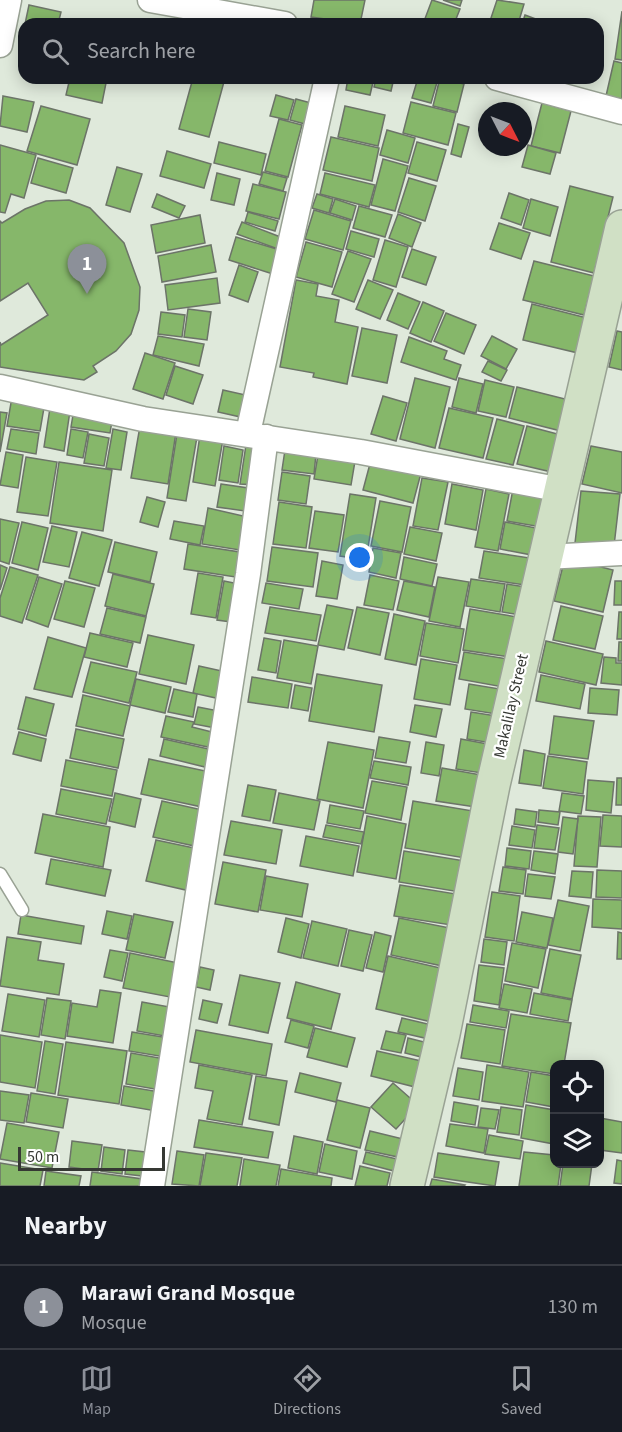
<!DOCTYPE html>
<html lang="en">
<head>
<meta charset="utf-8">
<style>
	:root { --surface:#171b24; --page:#242831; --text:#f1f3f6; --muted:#9ea1a6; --line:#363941; --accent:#8c9099 }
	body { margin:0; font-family:"Source Sans 3",sans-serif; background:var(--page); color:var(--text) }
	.controls { position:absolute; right:18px; bottom:18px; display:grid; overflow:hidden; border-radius:12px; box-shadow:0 3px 15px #0003 }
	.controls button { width:54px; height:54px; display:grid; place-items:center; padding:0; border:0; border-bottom:2px solid var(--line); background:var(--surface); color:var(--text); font:30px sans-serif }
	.compass { position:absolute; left:478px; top:102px; width:54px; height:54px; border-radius:50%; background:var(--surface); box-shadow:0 3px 15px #0003; rotate:132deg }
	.scale { position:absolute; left:18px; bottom:15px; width:147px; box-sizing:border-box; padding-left:6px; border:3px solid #363934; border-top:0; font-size:16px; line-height:21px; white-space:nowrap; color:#363934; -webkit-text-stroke:4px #fff; paint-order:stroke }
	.you { position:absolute; left:360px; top:558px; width:21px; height:21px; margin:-15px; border:4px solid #fff; border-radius:50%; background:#1a73e8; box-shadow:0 0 0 9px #1a73e833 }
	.badge { display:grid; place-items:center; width:39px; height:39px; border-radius:50%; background:var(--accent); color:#fff; font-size:20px; font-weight:700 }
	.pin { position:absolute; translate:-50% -50px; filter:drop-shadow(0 2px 3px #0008) }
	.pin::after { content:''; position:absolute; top:32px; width:21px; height:18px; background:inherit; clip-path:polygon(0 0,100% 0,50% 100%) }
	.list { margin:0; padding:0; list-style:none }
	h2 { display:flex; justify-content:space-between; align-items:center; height:78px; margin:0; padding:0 24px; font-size:26px }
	h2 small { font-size:20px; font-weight:400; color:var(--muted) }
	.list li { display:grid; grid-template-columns:39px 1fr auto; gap:18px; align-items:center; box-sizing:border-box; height:84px; padding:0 24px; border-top:2px solid var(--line) }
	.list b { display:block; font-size:22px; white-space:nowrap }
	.list p { margin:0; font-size:20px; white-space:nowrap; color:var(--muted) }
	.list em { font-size:20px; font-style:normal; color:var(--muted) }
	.icon { flex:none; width:33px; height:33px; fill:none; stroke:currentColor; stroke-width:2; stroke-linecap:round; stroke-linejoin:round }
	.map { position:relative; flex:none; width:622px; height:1186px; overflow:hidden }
	.search { position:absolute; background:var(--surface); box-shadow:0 3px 15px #0003; left:18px; right:18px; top:18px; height:66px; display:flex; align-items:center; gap:15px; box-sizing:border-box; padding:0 21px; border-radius:18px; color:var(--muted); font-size:22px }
	.sheet { height:162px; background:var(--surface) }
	nav { display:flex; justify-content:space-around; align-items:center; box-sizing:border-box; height:84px; border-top:2px solid var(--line); background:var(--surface); font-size:16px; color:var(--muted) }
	nav a { display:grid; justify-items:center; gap:3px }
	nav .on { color:var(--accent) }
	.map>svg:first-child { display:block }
</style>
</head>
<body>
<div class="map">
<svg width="622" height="1186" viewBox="0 0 622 1186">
	<rect width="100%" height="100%" fill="#dfe9db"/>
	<g fill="#86b76a" stroke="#6c7468" stroke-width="1.5">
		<polygon points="314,0 365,0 360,24 311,17"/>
		<polygon points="432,0 460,9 454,24 423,24"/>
		<polygon points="443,0 462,0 460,6"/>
		<polygon points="497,0 524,4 518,24 489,24"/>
		<polygon points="29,5 61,12 58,24 25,24"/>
		<polygon points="622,11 622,60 615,59"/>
		<polygon points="525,15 549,24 522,24"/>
		<polygon points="614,61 622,63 622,99 606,96"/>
		<polygon points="70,78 107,78 102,103 66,95"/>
		<polygon points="193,78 225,78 209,137 179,129"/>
		<polygon points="348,78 374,78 370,95 346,90"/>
		<polygon points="376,78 394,78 391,91 374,87"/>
		<polygon points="418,78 438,79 431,103 412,98"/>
		<polygon points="440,78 464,84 457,112 433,106"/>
		<polygon points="276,95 294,100 288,120 270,116"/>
		<polygon points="3,96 34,102 27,132 0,126"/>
		<polygon points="296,99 311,103 305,124 290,120"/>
		<polygon points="411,102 456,113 448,145 403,133"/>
		<polygon points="542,103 571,111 560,153 531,146"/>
		<polygon points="41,106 90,119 77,165 27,151"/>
		<polygon points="345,106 385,115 378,146 338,137"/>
		<polygon points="279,119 302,125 288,177 265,171"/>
		<polygon points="458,124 469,127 461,157 451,154"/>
		<polygon points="387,130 415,138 408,163 380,155"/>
		<polygon points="331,137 379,148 372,181 323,170"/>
		<polygon points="219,142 266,154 261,175 214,163"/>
		<polygon points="417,142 446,150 437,181 408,173"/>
		<polygon points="0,145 36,155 24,198 11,194 5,213 0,212"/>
		<polygon points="528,145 556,153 550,174 522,167"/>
		<polygon points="167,151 211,164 204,188 160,176"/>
		<polygon points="38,158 73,168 66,193 31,183"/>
		<polygon points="383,159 408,166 395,211 371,205"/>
		<polygon points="117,167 142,174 130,212 106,205"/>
		<polygon points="263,172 287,178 283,191 259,184"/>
		<polygon points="217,173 240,179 234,205 211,200"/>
		<polygon points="325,173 375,185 369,207 320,194"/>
		<polygon points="409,178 436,186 425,221 398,212"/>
		<polygon points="253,184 286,192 279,219 246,211"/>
		<polygon points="570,186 613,197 594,273 551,262"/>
		<polygon points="509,193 529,200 521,225 501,218"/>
		<polygon points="157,194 185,206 179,218 152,207"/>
		<polygon points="317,194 333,199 329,213 312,208"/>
		<polygon points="335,199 356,206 352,220 330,213"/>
		<polygon points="531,199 558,207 550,236 523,228"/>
		<polygon points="69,200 90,208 124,243 140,287 139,310 131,334 116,351 93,366 97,372 84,380 0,367 0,342 1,345 48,315 28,283 0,301 0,221 2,223 25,209 46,201"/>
		<polygon points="359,206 392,215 385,237 353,228"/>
		<polygon points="314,210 351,221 343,250 305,239"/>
		<polygon points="248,212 278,221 275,231 245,222"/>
		<polygon points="398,214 421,223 412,247 389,238"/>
		<polygon points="200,215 205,243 156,253 151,225"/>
		<polygon points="242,222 283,238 278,249 237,234"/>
		<polygon points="499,223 530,233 521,259 490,249"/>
		<polygon points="351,231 379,239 374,257 346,249"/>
		<polygon points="236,237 280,250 273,274 229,260"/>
		<polygon points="385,240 408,247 396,287 373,280"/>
		<polygon points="306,242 342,252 332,287 296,277"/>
		<polygon points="211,245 216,272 162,282 158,256"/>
		<polygon points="412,249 436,257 426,285 402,277"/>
		<polygon points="348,251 371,259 354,302 332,294"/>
		<polygon points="534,261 594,276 584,315 523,300"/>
		<polygon points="239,265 258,272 248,302 229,295"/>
		<polygon points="217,278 220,303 168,310 165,285"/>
		<polygon points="296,280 318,284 316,296 339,300 335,322 358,327 347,384 313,377 314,373 280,367"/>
		<polygon points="368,280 393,290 380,319 356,309"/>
		<polygon points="398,293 420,302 408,329 387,320"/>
		<polygon points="423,302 444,311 431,342 410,333"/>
		<polygon points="532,304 587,318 578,353 523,340"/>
		<polygon points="188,309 211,312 207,340 184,337"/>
		<polygon points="161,312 185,315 182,337 158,334"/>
		<polygon points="446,313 476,325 464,354 434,341"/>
		<polygon points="362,328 397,335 387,383 352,376"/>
		<polygon points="617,331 622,332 622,370 609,367"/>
		<polygon points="158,336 204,344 199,366 153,355"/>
		<polygon points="492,336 517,349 506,369 481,356"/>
		<polygon points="409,337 447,351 444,359 461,365 456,380 401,362"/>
		<polygon points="145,353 175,363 163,399 133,389"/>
		<polygon points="488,361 507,370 501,381 482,372"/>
		<polygon points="175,366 203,375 193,404 166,395"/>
		<polygon points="415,378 450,387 435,448 400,439"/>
		<polygon points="459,378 483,384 476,413 452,407"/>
		<polygon points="485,380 514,387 506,417 478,411"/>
		<polygon points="517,387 577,402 569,433 509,418"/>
		<polygon points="223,390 250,396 245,418 218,412"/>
		<polygon points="383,396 407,403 396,441 371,434"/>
		<polygon points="12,397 45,402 40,431 7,426"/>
		<polygon points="50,408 70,411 64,451 44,447"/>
		<polygon points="449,408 493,418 483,458 439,448"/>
		<polygon points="0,412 7,413 0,452"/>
		<polygon points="73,415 112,421 110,433 71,427"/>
		<polygon points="497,419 524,426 513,465 486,459"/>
		<polygon points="140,426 176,432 168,484 131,478"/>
		<polygon points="527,426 565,436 556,473 517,464"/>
		<polygon points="11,429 39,433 36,454 7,449"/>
		<polygon points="71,429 88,432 83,458 67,455"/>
		<polygon points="113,429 127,432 121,470 106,468"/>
		<polygon points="89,434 109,438 104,466 84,463"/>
		<polygon points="177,434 197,437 186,501 167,498"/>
		<polygon points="200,435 223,439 215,486 193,482"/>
		<polygon points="246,445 262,449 256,485 240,484"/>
		<polygon points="224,446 243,450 238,483 219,480"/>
		<polygon points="591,446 622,452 622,493 582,484"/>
		<polygon points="285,450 316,454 314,474 282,470"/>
		<polygon points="6,452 23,455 18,488 0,485"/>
		<polygon points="318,455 355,461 351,485 314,479"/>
		<polygon points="26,457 57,462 48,516 17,512"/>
		<polygon points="371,460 421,473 413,503 363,490"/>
		<polygon points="59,462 112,470 103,531 50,523"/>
		<polygon points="282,472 310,476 306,504 278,500"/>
		<polygon points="422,478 448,482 438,530 413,526"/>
		<polygon points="221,484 255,489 252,512 217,507"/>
		<polygon points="452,484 483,490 476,530 445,524"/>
		<polygon points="486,489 509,494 498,551 475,547"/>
		<polygon points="513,489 553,496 547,528 507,521"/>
		<polygon points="581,491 620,494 614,546 575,543"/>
		<polygon points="350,494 376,498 366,560 340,556"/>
		<polygon points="147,497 165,502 158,527 140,522"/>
		<polygon points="380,501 411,507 402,552 371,546"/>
		<polygon points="279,502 312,507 306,548 273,544"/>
		<polygon points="208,508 252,518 246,551 202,544"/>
		<polygon points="315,511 344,515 338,552 309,548"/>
		<polygon points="0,519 19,523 9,564 0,561"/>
		<polygon points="174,521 204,526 200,545 170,539"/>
		<polygon points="22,522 48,528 38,570 12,563"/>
		<polygon points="505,522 541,529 537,556 500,549"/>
		<polygon points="52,526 77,532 69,567 43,562"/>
		<polygon points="410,527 442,533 436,561 404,554"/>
		<polygon points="82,532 112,540 99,586 69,578"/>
		<polygon points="115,542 157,552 150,582 108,572"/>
		<polygon points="188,544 246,553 242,578 184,569"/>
		<polygon points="272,547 318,553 313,587 267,581"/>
		<polygon points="373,548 401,553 396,578 369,572"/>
		<polygon points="484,551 530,558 525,585 479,578"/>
		<polygon points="404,557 437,564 432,586 400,579"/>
		<polygon points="565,558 613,570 603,612 554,601"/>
		<polygon points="322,561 343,565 337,599 316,596"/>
		<polygon points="0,565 7,568 0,590"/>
		<polygon points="10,567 38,575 22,623 0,616 0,598"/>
		<polygon points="198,573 223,577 216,618 191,614"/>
		<polygon points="113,574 154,584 146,616 105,606"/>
		<polygon points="370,575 399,581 393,610 364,605"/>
		<polygon points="39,577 62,584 48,627 26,619"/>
		<polygon points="438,577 469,582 460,627 429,621"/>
		<polygon points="471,579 505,584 500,612 466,606"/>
		<polygon points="65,581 95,588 84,627 54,619"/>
		<polygon points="224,581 244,585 238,623 217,620"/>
		<polygon points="404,581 435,587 429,617 397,610"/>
		<polygon points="615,581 622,581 622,605 614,605"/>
		<polygon points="266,583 303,589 299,609 262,603"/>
		<polygon points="507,584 526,587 521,615 502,612"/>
		<polygon points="327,605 353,610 344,650 318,645"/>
		<polygon points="561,606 603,616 595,649 553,640"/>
		<polygon points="270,607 321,615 316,641 265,633"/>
		<polygon points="357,607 389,613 380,655 348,648"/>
		<polygon points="107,608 146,617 140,643 100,634"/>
		<polygon points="470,609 517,617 510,657 463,650"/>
		<polygon points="619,612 622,612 622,639 617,639"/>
		<polygon points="394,614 425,621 416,665 385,659"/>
		<polygon points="426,623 464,629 458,663 420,656"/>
		<polygon points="90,633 133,643 127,667 84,657"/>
		<polygon points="148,635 194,645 186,684 139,674"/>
		<polygon points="48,637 86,648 72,697 34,689"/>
		<polygon points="264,638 281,641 276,673 258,670"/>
		<polygon points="284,640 318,646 311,684 277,678"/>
		<polygon points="546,641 603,654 596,685 539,672"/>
		<polygon points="619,642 622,642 622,661 618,661"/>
		<polygon points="464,652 508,659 503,687 459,679"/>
		<polygon points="604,657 616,658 616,663 622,663 622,685 601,683"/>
		<polygon points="421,659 457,665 450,705 414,699"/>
		<polygon points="91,662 137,672 129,703 83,692"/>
		<polygon points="199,666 231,673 225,700 193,693"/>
		<polygon points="317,674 382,685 374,732 309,721"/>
		<polygon points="541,675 585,684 580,709 536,701"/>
		<polygon points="252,677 292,684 288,708 248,702"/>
		<polygon points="136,679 171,687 165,713 130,705"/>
		<polygon points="469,684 500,689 496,714 465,709"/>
		<polygon points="295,685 312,688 308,711 291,708"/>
		<polygon points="590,688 619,690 617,715 588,713"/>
		<polygon points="174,689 197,694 193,717 168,712"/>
		<polygon points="83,695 130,706 123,736 76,726"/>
		<polygon points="26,697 54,704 46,736 18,729"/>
		<polygon points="415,705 442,709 436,737 410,732"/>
		<polygon points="198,707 224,712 221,729 194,724"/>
		<polygon points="471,712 503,717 498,744 467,739"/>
		<polygon points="166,716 194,722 192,727 212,732 208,747 161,737"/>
		<polygon points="554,716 594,721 588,759 549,754"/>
		<polygon points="76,729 124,739 118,768 70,758"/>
		<polygon points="19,732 46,739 41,761 13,754"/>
		<polygon points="379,737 410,742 406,763 375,758"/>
		<polygon points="164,739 213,750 209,768 160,756"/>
		<polygon points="461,739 493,745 488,774 456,769"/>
		<polygon points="328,742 374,750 363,808 317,799"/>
		<polygon points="426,742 444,745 439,776 421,773"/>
		<polygon points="524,750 545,754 541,786 519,783"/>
		<polygon points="548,756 587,762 583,794 543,788"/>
		<polygon points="149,759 210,772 202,807 141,794"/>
		<polygon points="66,760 117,770 112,796 61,786"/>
		<polygon points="374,761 411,767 408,785 370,778"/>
		<polygon points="442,768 487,776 482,808 436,801"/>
		<polygon points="617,778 622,778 622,805 616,805"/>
		<polygon points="588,780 614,782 611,813 586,810"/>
		<polygon points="372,781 407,787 401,820 365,813"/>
		<polygon points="248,785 276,790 270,821 242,816"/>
		<polygon points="61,789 112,799 106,824 56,814"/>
		<polygon points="115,793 141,799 135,827 109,821"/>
		<polygon points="279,793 320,801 314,830 273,823"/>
		<polygon points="562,793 584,796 581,814 559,811"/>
		<polygon points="162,801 207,811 199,847 153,837"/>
		<polygon points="413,801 479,812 471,859 405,848"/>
		<polygon points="330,805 364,811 360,829 327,823"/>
		<polygon points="516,809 537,812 535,827 514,824"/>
		<polygon points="539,810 560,812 558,825 538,822"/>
		<polygon points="43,814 110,827 103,867 35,853"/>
		<polygon points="603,815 622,816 622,847 600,846"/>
		<polygon points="367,816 406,824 396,879 357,872"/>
		<polygon points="578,816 601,817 597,867 574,866"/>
		<polygon points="563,817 578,819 573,854 558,852"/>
		<polygon points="231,821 282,830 276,864 224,855"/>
		<polygon points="326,825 364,832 361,844 323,837"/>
		<polygon points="537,825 559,828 555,850 534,848"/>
		<polygon points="512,826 535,830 532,848 509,845"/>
		<polygon points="306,836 359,846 353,876 300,866"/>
		<polygon points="156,840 199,849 190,891 146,881"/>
		<polygon points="507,848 531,851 529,869 505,866"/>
		<polygon points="404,851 465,861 460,892 399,882"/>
		<polygon points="534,851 558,854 555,874 531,870"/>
		<polygon points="51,859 111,870 105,896 46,884"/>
		<polygon points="223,862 266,870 258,912 215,904"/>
		<polygon points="503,867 526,870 523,894 499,891"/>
		<polygon points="597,870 622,871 622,898 596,897"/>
		<polygon points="572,871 593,872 591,898 569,896"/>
		<polygon points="528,874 555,877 551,899 525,896"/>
		<polygon points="266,876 308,884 302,917 260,910"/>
		<polygon points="400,885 456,894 451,925 394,916"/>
		<polygon points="492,892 520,896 514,941 485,937"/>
		<polygon points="593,899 622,900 622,929 592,927"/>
		<polygon points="558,900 589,906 580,951 548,945"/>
		<polygon points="107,911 132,916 127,939 102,934"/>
		<polygon points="522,912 553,918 547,948 516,942"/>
		<polygon points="134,914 173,922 165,958 126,950"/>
		<polygon points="21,915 84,926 81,944 18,934"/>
		<polygon points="286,918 309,924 301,958 278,952"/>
		<polygon points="399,918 455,929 447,967 391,955"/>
		<polygon points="312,921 347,929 338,966 303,958"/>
		<polygon points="349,930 372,935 363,971 341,966"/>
		<polygon points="375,932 391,936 383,972 366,968"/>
		<polygon points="618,932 622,933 622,959 617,959"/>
		<polygon points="7,937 41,942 38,960 64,964 59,995 0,986"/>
		<polygon points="484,939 507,942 504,965 481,962"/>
		<polygon points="512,943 546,949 538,988 505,981"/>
		<polygon points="550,949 581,955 572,999 541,993"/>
		<polygon points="110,950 128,953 122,981 104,977"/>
		<polygon points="130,953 183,964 175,998 123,988"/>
		<polygon points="388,956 449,970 436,1023 376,1009"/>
		<polygon points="479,965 504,968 499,1005 474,1001"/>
		<polygon points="200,967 214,970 210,990 196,987"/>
		<polygon points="240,975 280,983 268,1033 229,1025"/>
		<polygon points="296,982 340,994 331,1029 287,1018"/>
		<polygon points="504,984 532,989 527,1013 499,1008"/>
		<polygon points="100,990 121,993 113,1043 67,1036 72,1003 97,1007"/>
		<polygon points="534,993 572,1000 568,1021 530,1014"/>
		<polygon points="8,994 45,1000 39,1037 2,1031"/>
		<polygon points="47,998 71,1001 65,1039 41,1035"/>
		<polygon points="203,1000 222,1004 217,1023 199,1019"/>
		<polygon points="142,1002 175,1008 170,1037 137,1031"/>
		<polygon points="473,1005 509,1011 506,1028 470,1022"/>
		<polygon points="511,1014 571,1023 564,1064 554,1064 554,1074 502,1066"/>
		<polygon points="402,1018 432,1025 429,1039 398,1032"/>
		<polygon points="291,1020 314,1026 308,1048 285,1042"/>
		<polygon points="467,1024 505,1030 500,1064 461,1058"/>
		<polygon points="315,1028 355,1038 347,1067 307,1057"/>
		<polygon points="196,1030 272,1044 266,1076 190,1062"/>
		<polygon points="386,1031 406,1035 401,1053 381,1049"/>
		<polygon points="132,1032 169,1038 165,1057 129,1051"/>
		<polygon points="0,1035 42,1042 35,1088 0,1082"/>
		<polygon points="408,1038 436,1045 433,1060 405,1053"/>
		<polygon points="45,1041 63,1044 55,1094 37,1091"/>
		<polygon points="66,1042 127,1051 119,1104 58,1095"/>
		<polygon points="377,1051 426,1062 419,1088 371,1076"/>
		<polygon points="131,1053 165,1059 160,1090 126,1084"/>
		<polygon points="199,1065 252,1075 242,1125 207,1119 213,1091 195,1088"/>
		<polygon points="487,1065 529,1072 523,1107 482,1101"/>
		<polygon points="458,1068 483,1072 479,1100 453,1096"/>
		<polygon points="531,1072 554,1076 554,1107 526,1102"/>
		<polygon points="300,1073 341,1083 336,1102 295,1092"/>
		<polygon points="256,1076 287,1081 279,1125 249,1119"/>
		<polygon points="393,1083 418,1105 396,1129 371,1107"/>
		<polygon points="124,1086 160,1092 156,1111 121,1105"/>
		<polygon points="0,1091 29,1095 24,1123 0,1120"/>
		<polygon points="31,1093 68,1099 63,1128 26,1122"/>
		<polygon points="337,1100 370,1108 360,1148 327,1140"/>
		<polygon points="454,1102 478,1106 475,1125 451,1121"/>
		<polygon points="526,1105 554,1110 554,1144 521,1138"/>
		<polygon points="501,1107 522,1110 519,1135 497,1132"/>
		<polygon points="481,1108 499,1110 495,1129 478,1127"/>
		<polygon points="600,1118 622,1122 622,1153 600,1150"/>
		<polygon points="199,1120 273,1132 268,1158 194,1147"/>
		<polygon points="7,1123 59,1132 52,1168 0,1159"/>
		<polygon points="450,1124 488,1129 484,1153 446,1146"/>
		<polygon points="370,1131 403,1139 398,1157 365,1150"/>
		<polygon points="489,1135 523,1141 520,1159 485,1154"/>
		<polygon points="294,1136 323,1142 317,1174 288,1168"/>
		<polygon points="72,1141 102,1145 98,1171 69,1167"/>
		<polygon points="325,1144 357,1151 352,1179 319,1172"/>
		<polygon points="104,1147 125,1150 122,1174 101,1171"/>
		<polygon points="128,1150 154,1153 150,1177 125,1174"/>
		<polygon points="177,1151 204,1155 199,1186 172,1184"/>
		<polygon points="366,1152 397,1159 394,1171 363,1163"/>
		<polygon points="524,1152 554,1155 554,1164 561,1164 558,1186 519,1186"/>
		<polygon points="206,1153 242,1158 237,1186 200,1186"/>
		<polygon points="438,1153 499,1162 495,1186 434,1177"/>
		<polygon points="244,1159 280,1165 276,1186 240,1186"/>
		<polygon points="617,1160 622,1161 622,1184 614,1183"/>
		<polygon points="0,1163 43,1170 40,1186 0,1186"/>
		<polygon points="563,1164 592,1164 589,1186 560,1186"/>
		<polygon points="360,1166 390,1173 387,1186 355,1186"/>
		<polygon points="281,1169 332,1178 331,1186 278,1186"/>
		<polygon points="46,1171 81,1176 79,1186 44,1186"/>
		<polygon points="92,1172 150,1180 149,1186 90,1186"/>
		<polygon points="432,1179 465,1185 464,1186 430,1186"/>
	</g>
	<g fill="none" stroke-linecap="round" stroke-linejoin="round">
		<g stroke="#99a294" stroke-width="15">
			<polyline id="service" points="0,874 22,910"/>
		</g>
		<g stroke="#99a294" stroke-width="27">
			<g id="minor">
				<polyline points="150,0 285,24"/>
				<polyline points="0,45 9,0"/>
				<polyline points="497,78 622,112"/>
				<polyline points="0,387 143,419 361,452 562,490"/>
				<polyline points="248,433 327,78"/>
				<polyline points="545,557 622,553"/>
				<polyline points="152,1186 248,574 266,437"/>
			</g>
		</g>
		<g stroke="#99a294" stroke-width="36">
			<polyline id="secondary" points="407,1186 443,1034 493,785 622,227"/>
		</g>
		<use href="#service" stroke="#fff" stroke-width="12"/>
		<use href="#minor" stroke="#fff" stroke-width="24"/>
		<use href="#secondary" stroke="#d0e0c5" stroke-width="33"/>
	</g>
	<g text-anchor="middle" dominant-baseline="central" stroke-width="4.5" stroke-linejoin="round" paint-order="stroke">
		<g font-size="16" fill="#363934" stroke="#fff">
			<text transform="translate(511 706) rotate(-77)">Makalilay Street</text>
		</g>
	</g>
</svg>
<div class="controls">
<button><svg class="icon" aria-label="locate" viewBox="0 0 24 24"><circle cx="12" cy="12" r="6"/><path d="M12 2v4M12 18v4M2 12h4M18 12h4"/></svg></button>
<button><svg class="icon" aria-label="layers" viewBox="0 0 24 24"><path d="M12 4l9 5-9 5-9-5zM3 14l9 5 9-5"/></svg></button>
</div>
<svg class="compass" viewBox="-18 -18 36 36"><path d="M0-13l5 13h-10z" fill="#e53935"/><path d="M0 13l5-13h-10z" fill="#9ea1a6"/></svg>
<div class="scale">50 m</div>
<div class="you"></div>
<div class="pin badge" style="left:87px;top:294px">1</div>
<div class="search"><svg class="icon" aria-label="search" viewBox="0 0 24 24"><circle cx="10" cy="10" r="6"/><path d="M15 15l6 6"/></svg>Search here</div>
</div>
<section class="sheet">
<h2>Nearby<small></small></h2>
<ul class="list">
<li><span class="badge">1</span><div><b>Marawi Grand Mosque</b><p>Mosque</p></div><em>130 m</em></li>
</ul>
</section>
<nav>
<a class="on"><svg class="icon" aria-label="map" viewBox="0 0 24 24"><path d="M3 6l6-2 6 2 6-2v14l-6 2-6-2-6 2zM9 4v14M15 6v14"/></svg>Map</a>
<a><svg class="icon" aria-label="directions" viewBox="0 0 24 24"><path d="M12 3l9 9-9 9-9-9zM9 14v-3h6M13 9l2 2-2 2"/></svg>Directions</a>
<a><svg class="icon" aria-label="saved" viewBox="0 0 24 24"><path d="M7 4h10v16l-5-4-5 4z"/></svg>Saved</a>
</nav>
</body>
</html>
